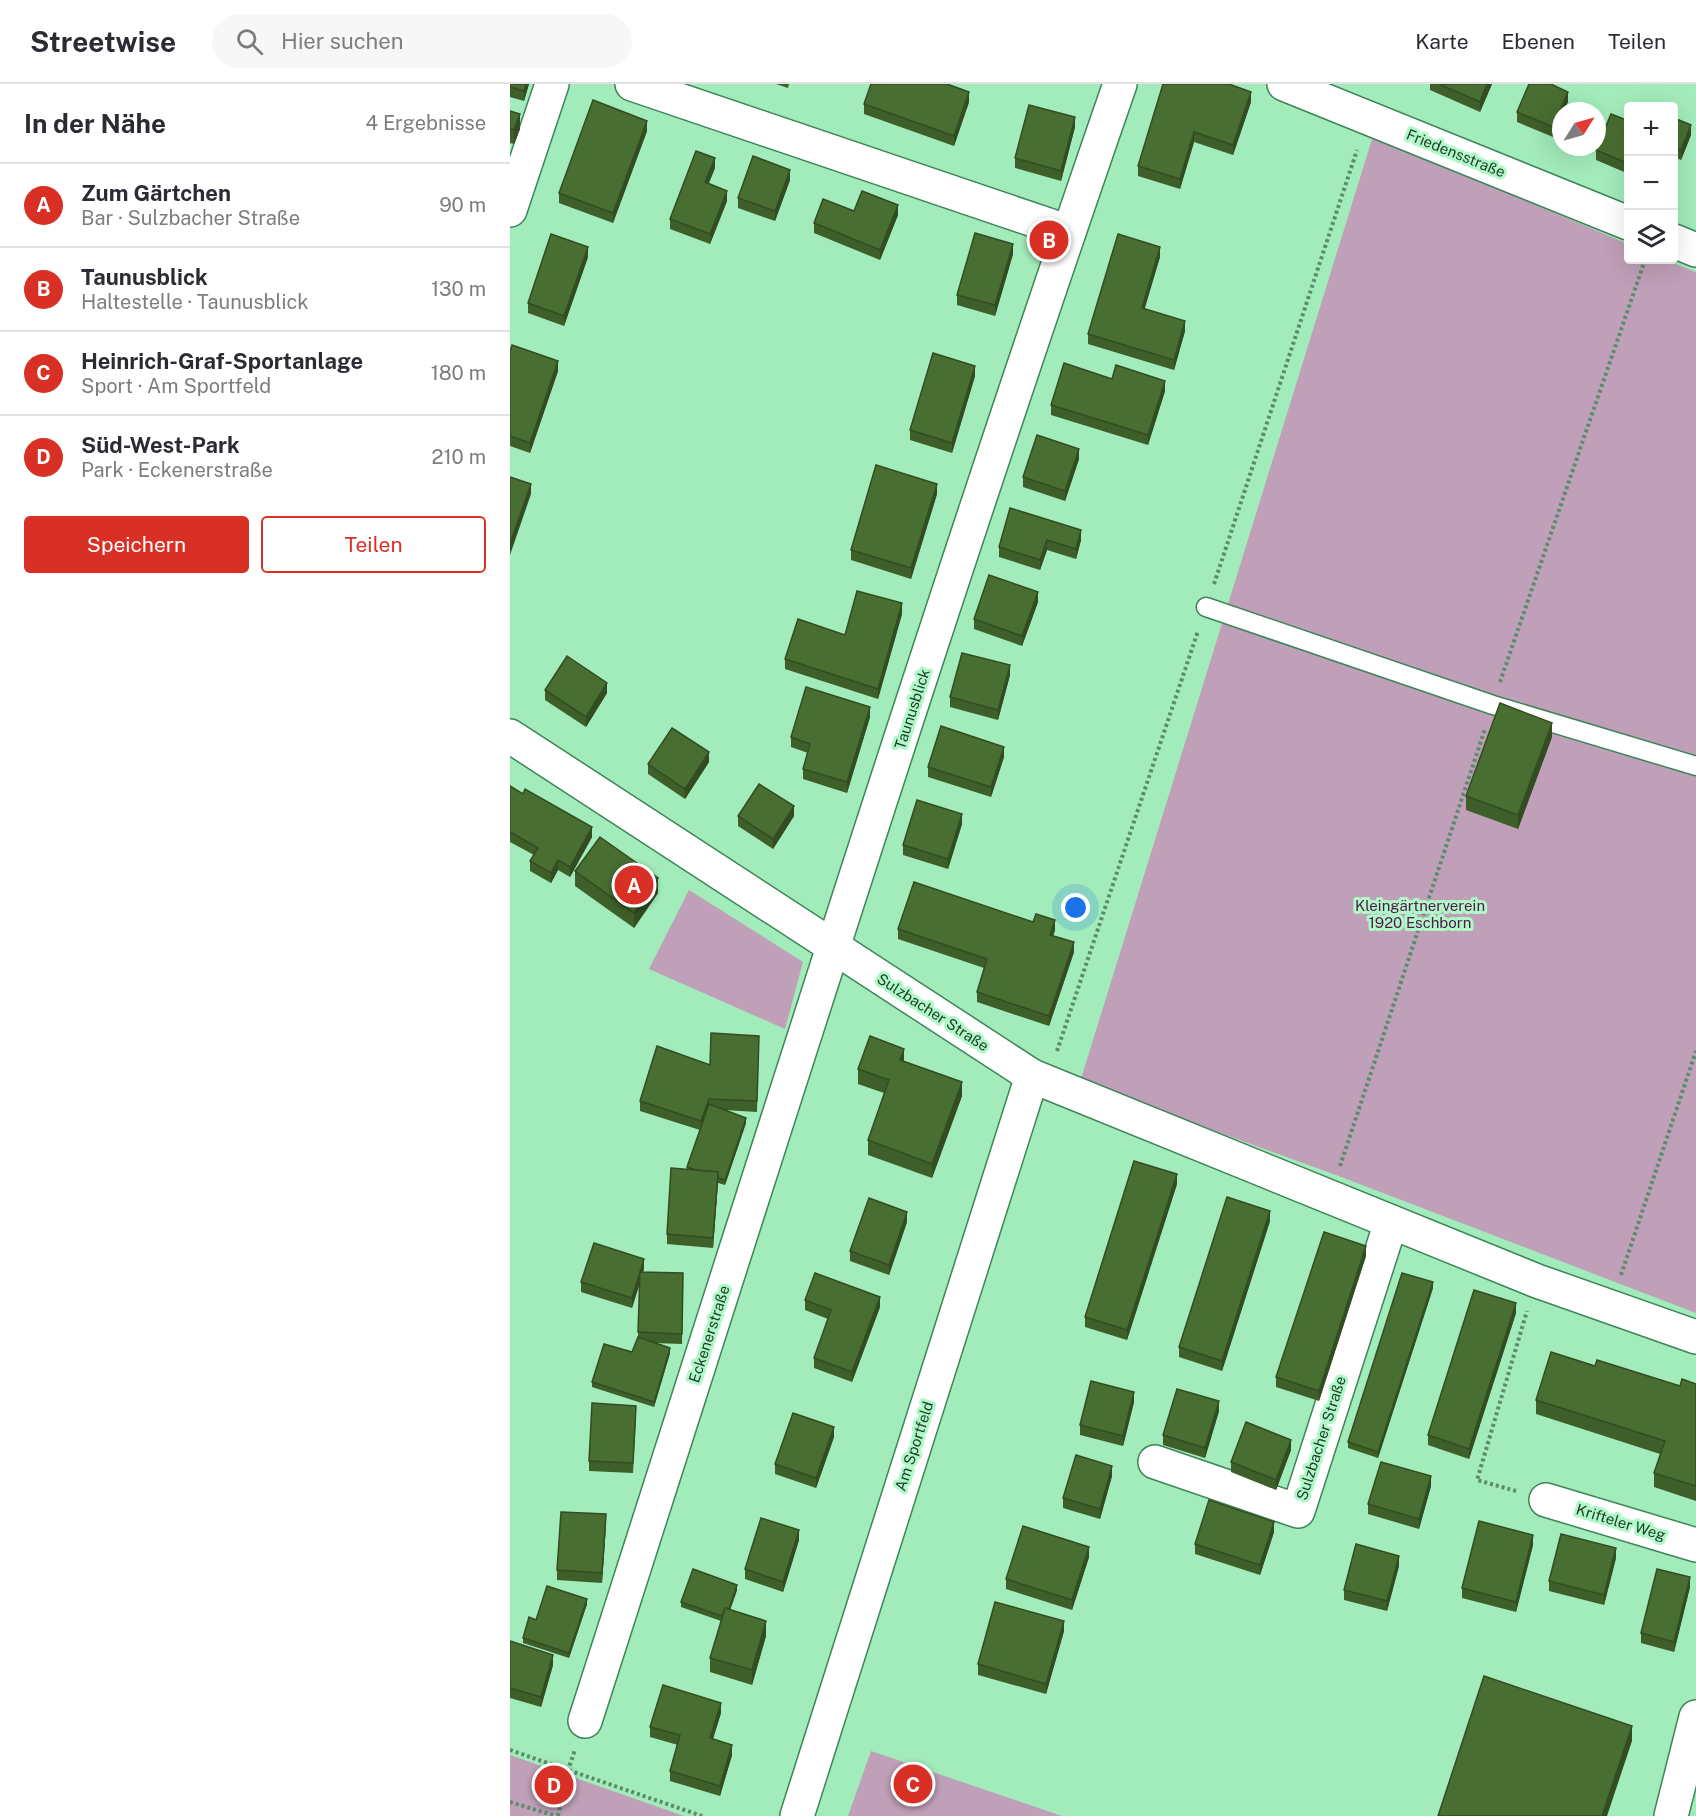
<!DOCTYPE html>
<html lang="de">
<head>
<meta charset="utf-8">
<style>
	:root { --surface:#fff; --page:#f7f7f7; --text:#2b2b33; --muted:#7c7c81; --line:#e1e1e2; --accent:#d93025 }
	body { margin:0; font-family:"Public Sans",sans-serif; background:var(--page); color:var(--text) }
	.controls { position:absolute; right:18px; top:18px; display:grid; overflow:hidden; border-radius:6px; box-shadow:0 6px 24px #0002 }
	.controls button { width:54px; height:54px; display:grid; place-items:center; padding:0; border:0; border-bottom:2px solid var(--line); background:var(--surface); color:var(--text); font:30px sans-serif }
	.compass { position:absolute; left:1042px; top:18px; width:54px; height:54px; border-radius:50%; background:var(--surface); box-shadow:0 6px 24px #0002; rotate:53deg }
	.you { position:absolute; left:566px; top:824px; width:21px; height:21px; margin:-15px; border:4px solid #fff; border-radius:50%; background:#1a73e8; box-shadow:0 0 0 9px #1a73e833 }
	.badge { display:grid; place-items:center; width:39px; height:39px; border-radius:50%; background:var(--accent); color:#fff; font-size:20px; font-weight:700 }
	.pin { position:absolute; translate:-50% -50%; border:3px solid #fff; box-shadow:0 2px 6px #0006 }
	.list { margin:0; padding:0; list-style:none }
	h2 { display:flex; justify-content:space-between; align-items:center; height:78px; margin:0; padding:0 24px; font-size:26px }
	h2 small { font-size:20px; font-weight:400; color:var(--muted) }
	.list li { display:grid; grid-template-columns:39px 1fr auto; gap:18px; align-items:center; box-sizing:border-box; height:84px; padding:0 24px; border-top:2px solid var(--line) }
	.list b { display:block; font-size:22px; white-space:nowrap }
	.list p { margin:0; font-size:20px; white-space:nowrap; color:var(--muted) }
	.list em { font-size:20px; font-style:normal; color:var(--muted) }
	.actions { display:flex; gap:12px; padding:18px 24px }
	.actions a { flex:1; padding:14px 0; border:2px solid var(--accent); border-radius:6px; text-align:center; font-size:21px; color:var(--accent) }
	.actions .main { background:var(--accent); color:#fff }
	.icon { flex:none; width:33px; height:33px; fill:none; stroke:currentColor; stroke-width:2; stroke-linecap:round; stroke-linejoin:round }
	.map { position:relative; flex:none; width:1186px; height:1732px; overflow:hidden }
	header { display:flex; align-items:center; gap:36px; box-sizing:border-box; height:84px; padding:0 30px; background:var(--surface); border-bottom:2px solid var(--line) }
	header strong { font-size:28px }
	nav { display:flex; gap:33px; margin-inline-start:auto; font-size:21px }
	.search { width:420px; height:54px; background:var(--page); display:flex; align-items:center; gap:15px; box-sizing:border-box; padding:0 21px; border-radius:33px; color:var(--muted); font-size:22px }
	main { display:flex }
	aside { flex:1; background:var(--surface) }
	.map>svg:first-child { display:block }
</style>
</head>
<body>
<header>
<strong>Streetwise</strong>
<div class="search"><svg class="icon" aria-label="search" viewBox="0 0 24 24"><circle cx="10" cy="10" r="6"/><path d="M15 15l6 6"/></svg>Hier suchen</div>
<nav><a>Karte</a><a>Ebenen</a><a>Teilen</a></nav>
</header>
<main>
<aside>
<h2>In der Nähe<small>4 Ergebnisse</small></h2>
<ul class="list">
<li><span class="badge">A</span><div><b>Zum Gärtchen</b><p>Bar · Sulzbacher Straße</p></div><em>90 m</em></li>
<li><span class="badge">B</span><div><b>Taunusblick</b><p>Haltestelle · Taunusblick</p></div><em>130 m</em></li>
<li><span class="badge">C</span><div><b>Heinrich-Graf-Sportanlage</b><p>Sport · Am Sportfeld</p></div><em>180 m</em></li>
<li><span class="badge">D</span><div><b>Süd-West-Park</b><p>Park · Eckenerstraße</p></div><em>210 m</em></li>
</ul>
<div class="actions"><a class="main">Speichern</a><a>Teilen</a></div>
</aside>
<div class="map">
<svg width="1186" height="1732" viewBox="0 0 1186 1732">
	<rect width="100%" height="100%" fill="#a2ebba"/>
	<g fill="#c09fb8">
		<polygon points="863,52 1118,160 1118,176 1156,176 1186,188 1186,1229 826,1091 570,998"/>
		<polygon points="179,806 293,878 275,945 139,885"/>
		<polygon points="361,1667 552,1732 338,1732"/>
		<polygon points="0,1671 174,1732 0,1732"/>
	</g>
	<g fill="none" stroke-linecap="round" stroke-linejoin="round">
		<g stroke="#3e8559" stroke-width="21">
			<polyline id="lane" points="696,523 983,621 1186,682"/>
		</g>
		<g stroke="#3e8559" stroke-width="36">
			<g id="street">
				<polyline points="122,0 559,148"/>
				<polyline points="774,0 1118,139"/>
				<polyline points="0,126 42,0"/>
				<polyline points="1164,157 1186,166"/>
				<polyline points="0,652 522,992 1027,1197 1186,1253"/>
				<polyline points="645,1378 788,1427 881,1138"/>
				<polyline points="1036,1416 1186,1461"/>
				<path d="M75 1637C251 1090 422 542 610 0"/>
				<polyline points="287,1732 522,992"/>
				<polyline points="1161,1732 1186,1633"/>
			</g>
		</g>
		<g stroke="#5a8c6b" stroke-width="4" stroke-dasharray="3 3" stroke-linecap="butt">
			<polyline points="704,500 847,66"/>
			<polyline points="990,598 1135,176"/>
			<polyline points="547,967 688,547"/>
			<polyline points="830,1082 975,645"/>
			<polyline points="1111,1191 1186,967"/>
			<polyline points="1006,1407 967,1396 1017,1227"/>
			<polyline points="0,1666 58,1686 65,1666"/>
			<polyline points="0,1718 46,1732"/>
			<polyline points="48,1732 58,1686 192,1732"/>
		</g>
		<use href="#lane" stroke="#fff" stroke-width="18"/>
		<use href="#street" stroke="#fff" stroke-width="33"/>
	</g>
	<g fill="#3f5f2a">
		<polygon points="0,0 19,0 14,17 0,13"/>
		<polygon points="266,0 279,0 278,4"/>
		<polygon points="653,0 741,18 723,71 684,58 670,105 628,92 628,82"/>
		<polygon points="920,0 982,0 970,28 920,6"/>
		<polygon points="459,18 444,62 354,30 354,20"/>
		<polygon points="1058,18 1051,27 1051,35 1043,53 1007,38 1007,28"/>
		<polygon points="0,27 10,45 4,60 0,59"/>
		<polygon points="1164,34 1181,51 1171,76 1164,73"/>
		<polygon points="1119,37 1119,90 1086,76 1086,66"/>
		<polygon points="565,43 551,97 505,84 505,74"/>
		<polygon points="137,47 103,139 49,119 49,109"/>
		<polygon points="205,84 199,99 217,117 200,160 160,145 160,135"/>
		<polygon points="280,96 265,137 228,124 228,114"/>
		<polygon points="388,131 370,176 304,149 304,139"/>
		<polygon points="503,170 485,232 447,221 447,211"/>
		<polygon points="78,173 54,242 18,229 18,219"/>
		<polygon points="650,173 634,224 675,247 664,286 578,260 578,250"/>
		<polygon points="0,268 48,287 20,369 0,362"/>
		<polygon points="465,292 442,369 400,356 400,346"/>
		<polygon points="602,295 655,307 638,361 541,331 541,321"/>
		<polygon points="569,375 555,417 513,403 513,393"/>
		<polygon points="427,410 401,495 341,476 341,466"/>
		<polygon points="500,424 571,456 566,475 537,466 530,486 489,473 489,463"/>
		<polygon points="528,518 512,562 464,545 464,535"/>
		<polygon points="392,530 368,615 275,585 275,575 335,551"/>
		<polygon points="500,591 488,636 440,623 440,613"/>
		<polygon points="35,606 97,609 76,643 35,616"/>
		<polygon points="360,633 337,709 293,695 293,685 298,669 281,663 281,653"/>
		<polygon points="1042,653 1008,745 956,726 956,712"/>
		<polygon points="494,673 481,713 418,693 418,683"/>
		<polygon points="199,678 175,715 138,690 138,680"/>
		<polygon points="0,702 82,753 60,793 48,786 41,799 20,787 20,777 24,771 0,758"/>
		<polygon points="228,732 284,732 263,765 228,742"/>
		<polygon points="452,740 438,785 393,771 393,761"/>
		<polygon points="65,787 148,809 124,844 65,802"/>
		<polygon points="388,845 545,846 543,852 564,868 539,942 467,918 467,908 474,884 388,855"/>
		<polygon points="249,952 247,1028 214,1026 236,1039 215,1101 208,1099 203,1164 157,1160 157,1150 177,1083 190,1046 130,1027 130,1017 200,981"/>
		<polygon points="394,977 452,1012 422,1094 358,1071 358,1056 374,1009 348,1000 348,985"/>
		<polygon points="667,1100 617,1256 575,1243 575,1233"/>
		<polygon points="760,1137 712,1287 669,1273 669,1263"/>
		<polygon points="397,1138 379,1191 340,1177 340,1167"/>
		<polygon points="856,1172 809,1317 766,1303 766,1293"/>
		<polygon points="134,1185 133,1188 173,1189 172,1260 144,1259 160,1269 144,1323 82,1303 82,1298 122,1268 128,1253 130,1199 122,1224 71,1208 71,1198"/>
		<polygon points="923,1204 868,1374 838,1364 838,1358"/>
		<polygon points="295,1216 370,1223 342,1298 304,1284 304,1274 318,1235 295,1226"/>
		<polygon points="1006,1229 959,1375 918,1361 918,1351"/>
		<polygon points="1186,1300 1186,1417 1144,1403 1144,1389 1150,1370 1026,1330 1026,1316 1170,1302"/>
		<polygon points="624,1318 613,1362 570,1351 570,1341"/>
		<polygon points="709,1327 695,1374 653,1361 653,1351"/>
		<polygon points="126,1332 123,1389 79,1387 79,1377"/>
		<polygon points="324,1353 306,1404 265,1390 265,1380"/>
		<polygon points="781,1366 766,1406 721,1388 721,1378"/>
		<polygon points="602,1392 590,1435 553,1424 553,1414"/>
		<polygon points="921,1402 909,1445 858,1430 858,1420"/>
		<polygon points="96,1440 92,1499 47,1496 47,1486"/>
		<polygon points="764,1448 750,1491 685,1470 685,1460"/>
		<polygon points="289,1456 273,1508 235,1495 235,1485"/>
		<polygon points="1023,1461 1006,1528 952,1514 952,1504"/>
		<polygon points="579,1473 562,1526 496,1505 496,1495"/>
		<polygon points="1106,1474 1094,1521 1039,1507 1039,1497"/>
		<polygon points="889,1482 877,1527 834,1516 834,1506"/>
		<polygon points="1180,1503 1164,1568 1131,1559 1131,1549"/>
		<polygon points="227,1506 220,1526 256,1552 242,1601 200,1588 200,1574 211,1537 171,1523 171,1518"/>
		<polygon points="77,1520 59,1574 13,1559 13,1554"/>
		<polygon points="554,1547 536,1610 468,1591 468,1580"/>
		<polygon points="0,1557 43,1581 31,1623 0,1614"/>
		<polygon points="211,1629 203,1655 222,1671 210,1712 160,1697 160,1687 168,1661 140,1653 140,1643"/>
	</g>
	<g fill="#334d22">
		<polygon points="16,0 19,0 14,17 14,7"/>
		<polygon points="977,0 982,0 970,28 970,18"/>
		<polygon points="459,8 459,18 444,62 444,52"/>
		<polygon points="741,8 741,18 723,71 723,61"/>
		<polygon points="1058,8 1058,18 1054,27 1051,27 1051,35 1043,53 1043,43"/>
		<polygon points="10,30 10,45 4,60 4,46"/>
		<polygon points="565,33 565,43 551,97 551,87"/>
		<polygon points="137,37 137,47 103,139 103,129"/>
		<polygon points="1181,41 1181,51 1171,76 1171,66"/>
		<polygon points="684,48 684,58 670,105 670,95"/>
		<polygon points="205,74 205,84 195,108 195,98"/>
		<polygon points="280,86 280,96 265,137 265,127"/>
		<polygon points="217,107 217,117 200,160 200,150"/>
		<polygon points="388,121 388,131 370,176 370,166"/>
		<polygon points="503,160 503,170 485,232 485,221"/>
		<polygon points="78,163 78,173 54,242 54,232"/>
		<polygon points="650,163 650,173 632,234 632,224"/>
		<polygon points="675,237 675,247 664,286 664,276"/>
		<polygon points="48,277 48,287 20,369 20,359"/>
		<polygon points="465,282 465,292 442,369 442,359"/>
		<polygon points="655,297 655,307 638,361 638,351"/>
		<polygon points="569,365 569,375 555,417 555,407"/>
		<polygon points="21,400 21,410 0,471 0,460"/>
		<polygon points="427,400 427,410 401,495 401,484"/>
		<polygon points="571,446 571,456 566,475 566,465"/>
		<polygon points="537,456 537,466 530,486 530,476"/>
		<polygon points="528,508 528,518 512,562 512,552"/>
		<polygon points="392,519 392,530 368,615 368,605"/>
		<polygon points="500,581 500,591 488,636 488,626"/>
		<polygon points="97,599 97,609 76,643 76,633"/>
		<polygon points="360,623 360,633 337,709 337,698"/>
		<polygon points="1042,639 1042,653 1008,745 1008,731"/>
		<polygon points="494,663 494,673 481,713 481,703"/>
		<polygon points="199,668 199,678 175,715 175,705"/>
		<polygon points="284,722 284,732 263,765 263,755"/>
		<polygon points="452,730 452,740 438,785 438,775"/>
		<polygon points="82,743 82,753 60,793 60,783"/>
		<polygon points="48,776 48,786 41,799 41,789"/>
		<polygon points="148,794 148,809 124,844 124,829"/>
		<polygon points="545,836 545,846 540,861 540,851"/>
		<polygon points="564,858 564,868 539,942 539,932"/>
		<polygon points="394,965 394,979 390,976"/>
		<polygon points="452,998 452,1012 422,1094 422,1080"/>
		<polygon points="199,1015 199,1025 191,1047 191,1037"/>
		<polygon points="236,1034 236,1039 215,1101 215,1096"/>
		<polygon points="208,1088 208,1098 203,1164 203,1154"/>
		<polygon points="667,1090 667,1100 617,1256 617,1246"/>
		<polygon points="760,1127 760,1137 712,1287 712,1277"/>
		<polygon points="397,1128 397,1138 379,1191 379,1181"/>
		<polygon points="856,1162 856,1172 809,1317 809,1307"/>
		<polygon points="134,1175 134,1185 122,1224 122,1214"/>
		<polygon points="923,1198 923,1204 868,1374 868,1368"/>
		<polygon points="370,1213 370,1223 342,1298 342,1288"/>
		<polygon points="1006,1219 1006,1229 959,1375 959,1365"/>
		<polygon points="160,1264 160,1269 144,1323 144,1318"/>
		<polygon points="624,1308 624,1318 613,1362 613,1352"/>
		<polygon points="709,1317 709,1327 695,1374 695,1364"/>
		<polygon points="324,1343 324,1353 306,1404 306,1394"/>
		<polygon points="781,1356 781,1366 766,1406 766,1396"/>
		<polygon points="602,1382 602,1392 590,1435 590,1425"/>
		<polygon points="921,1392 921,1402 909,1445 909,1435"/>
		<polygon points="96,1430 96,1440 92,1499 92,1489"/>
		<polygon points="764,1438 764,1448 750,1491 750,1481"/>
		<polygon points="289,1446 289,1456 273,1508 273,1498"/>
		<polygon points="1023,1451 1023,1461 1006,1528 1006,1518"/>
		<polygon points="579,1463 579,1473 562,1526 562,1516"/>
		<polygon points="1106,1464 1106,1474 1094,1521 1094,1511"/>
		<polygon points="889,1472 889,1482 877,1527 877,1517"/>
		<polygon points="1180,1493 1180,1503 1164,1568 1164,1558"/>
		<polygon points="227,1501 227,1506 216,1538 216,1533"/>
		<polygon points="77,1515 77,1520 59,1574 59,1569"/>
		<polygon points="256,1537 256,1552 242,1601 242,1586"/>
		<polygon points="554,1537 554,1547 536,1610 536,1600"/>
		<polygon points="43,1571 43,1581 31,1623 31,1613"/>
		<polygon points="211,1619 211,1629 200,1664 200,1654"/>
		<polygon points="1122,1642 1122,1657 1097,1732 1092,1732"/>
		<polygon points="222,1661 222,1671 210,1712 210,1702"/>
	</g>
	<g fill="#496e31" stroke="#334d22" stroke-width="1.5">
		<polygon points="0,0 16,0 14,7 0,3"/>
		<polygon points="361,0 437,0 459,8 444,52 354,20"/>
		<polygon points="653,0 719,0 741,8 723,61 684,48 670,95 628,82"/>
		<polygon points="929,0 977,0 970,18"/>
		<polygon points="1019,0 1041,0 1058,8 1043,43 1007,28"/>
		<polygon points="83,16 137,37 103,129 49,109"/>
		<polygon points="519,21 565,33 551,87 505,74"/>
		<polygon points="0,27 10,30 4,46 0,44"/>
		<polygon points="1101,30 1119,37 1119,80 1086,66"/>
		<polygon points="1164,34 1181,41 1171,66 1164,63"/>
		<polygon points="186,67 205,74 195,98 217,107 200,150 160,135"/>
		<polygon points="243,72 280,86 265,127 228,114"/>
		<polygon points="352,107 388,121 370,166 304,139 313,115 344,127"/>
		<polygon points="465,149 503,160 485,221 447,211"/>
		<polygon points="41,150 78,163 54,232 18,219"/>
		<polygon points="608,150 650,163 632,224 675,237 664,276 578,250"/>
		<polygon points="2,261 48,277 20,359 0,352 0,268"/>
		<polygon points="423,269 465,282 442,359 400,346"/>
		<polygon points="554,279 602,295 606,281 655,297 638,351 541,321"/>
		<polygon points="527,351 569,365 555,407 513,393"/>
		<polygon points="366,381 427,400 401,484 341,466"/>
		<polygon points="0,393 21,400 0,460"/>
		<polygon points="500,424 571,446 566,465 537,456 530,476 489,463"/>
		<polygon points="479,491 528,508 512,552 464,535"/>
		<polygon points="347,507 392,519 368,605 275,575 288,535 335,551"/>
		<polygon points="452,569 500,581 488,626 440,613"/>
		<polygon points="57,572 97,599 76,633 35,606"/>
		<polygon points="296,603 360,623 337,698 293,685 300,660 281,653"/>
		<polygon points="990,619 1042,639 1008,731 956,712"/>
		<polygon points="431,642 494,663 481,703 418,683"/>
		<polygon points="162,644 199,668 175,705 138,680"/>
		<polygon points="249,700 284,722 263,755 228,732"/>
		<polygon points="0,702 13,710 15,705 82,743 60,783 48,776 41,789 20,777 28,764 0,748"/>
		<polygon points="407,716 452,730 438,775 393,761"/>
		<polygon points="90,753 148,794 124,829 65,787"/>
		<polygon points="404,798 523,838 526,830 545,836 540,851 564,858 539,932 467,908 477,875 388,845"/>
		<polygon points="201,949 249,952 247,1017 199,1015 191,1037 130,1017 147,962 200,981"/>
		<polygon points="360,952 394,965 390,976 452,998 422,1080 358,1056 379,996 348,985"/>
		<polygon points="199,1020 236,1034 215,1096 208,1094 208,1088 186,1086 177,1083"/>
		<polygon points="624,1077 667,1090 617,1246 575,1233"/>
		<polygon points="161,1084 208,1088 203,1154 157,1150"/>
		<polygon points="717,1113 760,1127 712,1277 669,1263"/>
		<polygon points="359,1114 397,1128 379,1181 340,1167"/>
		<polygon points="814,1148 856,1162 809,1307 766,1293"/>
		<polygon points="84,1159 134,1175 130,1188 173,1189 172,1250 128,1248 130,1188 122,1214 71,1198"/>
		<polygon points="305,1189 370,1213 342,1288 304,1274 321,1226 295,1216"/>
		<polygon points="892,1189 923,1198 868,1368 838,1358"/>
		<polygon points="964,1206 1006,1219 959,1365 918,1351"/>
		<polygon points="128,1253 160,1264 144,1318 82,1298 94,1260 122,1268"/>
		<polygon points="1041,1268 1085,1282 1087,1276 1170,1302 1172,1295 1186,1300 1186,1402 1144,1389 1155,1357 1026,1316"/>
		<polygon points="581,1297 624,1308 613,1352 570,1341"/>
		<polygon points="667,1305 709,1317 695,1364 653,1351"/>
		<polygon points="82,1319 126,1322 123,1379 79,1377"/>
		<polygon points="283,1329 324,1343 306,1394 265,1380"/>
		<polygon points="736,1338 781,1356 766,1396 721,1378"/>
		<polygon points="566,1371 602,1382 590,1425 553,1414"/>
		<polygon points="871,1378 921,1392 909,1435 858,1420"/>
		<polygon points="699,1416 764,1438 750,1481 685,1460"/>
		<polygon points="51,1428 96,1430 92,1489 47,1486"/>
		<polygon points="251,1434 289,1446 273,1498 235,1485"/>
		<polygon points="969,1437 1023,1451 1006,1518 952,1504"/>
		<polygon points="513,1442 579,1463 562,1516 496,1495"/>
		<polygon points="1051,1450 1106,1464 1094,1511 1039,1497"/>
		<polygon points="846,1460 889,1472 877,1517 834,1506"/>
		<polygon points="183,1485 227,1501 219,1525 215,1524 212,1532 171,1518"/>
		<polygon points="1147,1485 1180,1493 1164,1558 1131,1549"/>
		<polygon points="37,1502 77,1515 59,1569 13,1554 19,1533 26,1536"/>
		<polygon points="485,1518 554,1537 536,1600 468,1580"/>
		<polygon points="215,1524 256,1537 242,1586 200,1574"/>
		<polygon points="0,1557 43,1571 31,1613 0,1604"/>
		<polygon points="974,1592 1122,1642 1092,1732 928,1732"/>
		<polygon points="153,1601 211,1619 200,1654 222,1661 210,1702 160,1687 170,1651 140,1643"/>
	</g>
	<g text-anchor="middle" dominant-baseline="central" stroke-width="6" stroke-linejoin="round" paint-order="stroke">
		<g font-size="15" fill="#1e3c29" stroke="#aff8c7">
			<text transform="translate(946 69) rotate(22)">Friedensstraße</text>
			<text transform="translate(402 625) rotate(-72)">Taunusblick</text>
			<text transform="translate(423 928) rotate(33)">Sulzbacher Straße</text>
			<text transform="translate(199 1250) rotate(-72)">Eckenerstraße</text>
			<text transform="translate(811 1354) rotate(-72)">Sulzbacher Straße</text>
			<text transform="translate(404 1362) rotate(-72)">Am Sportfeld</text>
			<text transform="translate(1111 1438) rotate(17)">Krifteler Weg</text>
		</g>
		<g font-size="15" fill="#55154b" stroke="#aff8c7">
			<text x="910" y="821">Kleingärtnerverein<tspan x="910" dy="17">1920 Eschborn</tspan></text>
		</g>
	</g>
</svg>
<div class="controls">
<button>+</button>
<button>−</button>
<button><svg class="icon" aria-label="layers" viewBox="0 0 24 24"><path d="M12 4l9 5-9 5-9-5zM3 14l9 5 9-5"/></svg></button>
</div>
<svg class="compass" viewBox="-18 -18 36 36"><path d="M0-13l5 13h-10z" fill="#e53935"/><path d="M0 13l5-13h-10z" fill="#7c7c81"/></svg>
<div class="you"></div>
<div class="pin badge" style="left:124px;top:801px">A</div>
<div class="pin badge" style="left:539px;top:156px">B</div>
<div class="pin badge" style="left:403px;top:1700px">C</div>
<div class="pin badge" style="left:44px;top:1701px">D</div>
</div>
</main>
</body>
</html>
